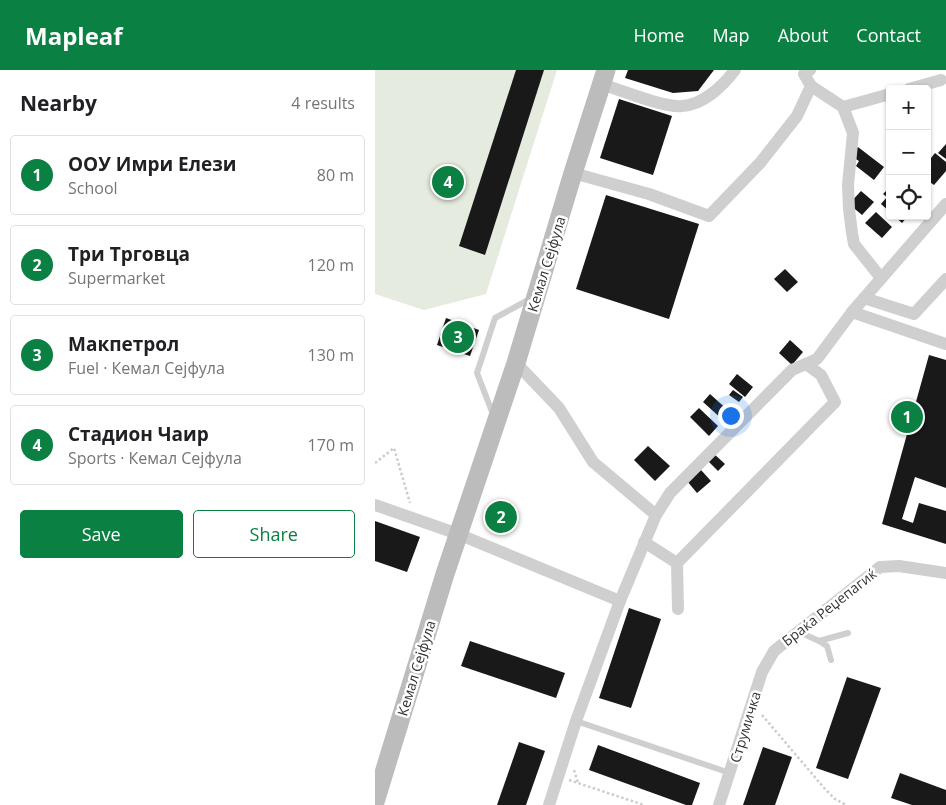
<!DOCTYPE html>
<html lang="en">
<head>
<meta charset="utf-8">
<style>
	:root { --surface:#fff; --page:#f2f2f2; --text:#202124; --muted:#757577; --line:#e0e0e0; --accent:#0b8043 }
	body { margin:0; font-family:"Open Sans",sans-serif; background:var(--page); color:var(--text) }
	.controls { position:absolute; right:15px; top:15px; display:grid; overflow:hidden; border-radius:5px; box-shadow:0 1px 4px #0004 }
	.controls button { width:45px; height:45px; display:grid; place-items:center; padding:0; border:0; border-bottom:1px solid var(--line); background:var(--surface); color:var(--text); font:25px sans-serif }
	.you { position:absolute; left:355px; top:345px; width:18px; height:18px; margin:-12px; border:4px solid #fff; border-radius:50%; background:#1a73e8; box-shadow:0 0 0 8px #1a73e833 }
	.badge { display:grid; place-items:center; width:32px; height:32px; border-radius:50%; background:var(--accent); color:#fff; font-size:16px; font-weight:700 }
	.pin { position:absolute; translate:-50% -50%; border:2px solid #fff; box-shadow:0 1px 5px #0006 }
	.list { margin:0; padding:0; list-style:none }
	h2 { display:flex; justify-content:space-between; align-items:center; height:65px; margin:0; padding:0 20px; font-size:21px }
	h2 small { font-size:16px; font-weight:400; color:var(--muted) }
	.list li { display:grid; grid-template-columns:32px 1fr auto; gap:15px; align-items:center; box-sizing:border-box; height:80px; margin:0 10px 10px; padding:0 10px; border:1px solid var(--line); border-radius:5px }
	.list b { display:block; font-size:19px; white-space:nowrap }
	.list p { margin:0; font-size:16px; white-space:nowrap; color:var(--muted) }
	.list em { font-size:16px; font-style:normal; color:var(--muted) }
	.actions { display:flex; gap:10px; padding:15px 20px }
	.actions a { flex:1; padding:11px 0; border:1px solid var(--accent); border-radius:5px; text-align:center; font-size:18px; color:var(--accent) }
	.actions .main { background:var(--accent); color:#fff }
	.icon { flex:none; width:28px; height:28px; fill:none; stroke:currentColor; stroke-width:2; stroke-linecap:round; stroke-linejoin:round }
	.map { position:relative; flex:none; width:571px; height:735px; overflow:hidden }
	header { display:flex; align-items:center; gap:30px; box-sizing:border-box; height:70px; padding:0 25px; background:var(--accent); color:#fff }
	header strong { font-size:24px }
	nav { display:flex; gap:28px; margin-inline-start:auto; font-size:18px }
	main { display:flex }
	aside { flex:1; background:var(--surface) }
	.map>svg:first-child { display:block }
</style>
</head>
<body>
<header>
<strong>Mapleaf</strong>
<nav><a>Home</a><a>Map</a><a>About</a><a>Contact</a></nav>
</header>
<main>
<aside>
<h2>Nearby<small>4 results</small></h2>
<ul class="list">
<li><span class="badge">1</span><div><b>ООУ Имри Елези</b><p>School</p></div><em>80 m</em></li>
<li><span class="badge">2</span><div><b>Три Трговца</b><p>Supermarket</p></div><em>120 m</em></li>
<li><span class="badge">3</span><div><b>Макпетрол</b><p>Fuel · Кемал Сејфула</p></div><em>130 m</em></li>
<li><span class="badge">4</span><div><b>Стадион Чаир</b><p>Sports · Кемал Сејфула</p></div><em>170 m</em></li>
</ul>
<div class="actions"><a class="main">Save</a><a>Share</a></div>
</aside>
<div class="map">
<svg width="571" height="735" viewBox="0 0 571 735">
	<rect width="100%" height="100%" fill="#fff"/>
	<polygon fill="#e5ebde" points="0,0 182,0 111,224 49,240 0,224"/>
	<g fill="#191919">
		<polygon points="141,0 169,0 110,185 84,176"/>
		<polygon points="253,0 339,0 323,21 298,23 250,8"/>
		<polygon points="244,29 297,46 278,105 225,88"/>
		<polygon points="571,74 571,89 563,83"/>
		<polygon points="483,77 509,97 499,110 481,96 484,91 476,86"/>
		<polygon points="560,83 571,92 571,101 559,115 552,110 552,93"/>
		<polygon points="515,117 515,142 506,134 512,127 508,124"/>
		<polygon points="486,121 499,132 487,145 474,134"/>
		<polygon points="231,125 324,154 294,249 201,219"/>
		<polygon points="501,142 517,157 507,168 490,153"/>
		<polygon points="519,146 533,146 527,153"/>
		<polygon points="410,199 423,212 412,222 399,209"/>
		<polygon points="71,248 104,260 95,286 62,275"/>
		<polygon points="415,270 428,282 417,295 404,283"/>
		<polygon points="554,285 571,290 571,418 540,407 527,449 538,453 544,433 571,441 571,474 507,454"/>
		<polygon points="362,304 378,317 370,327 354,314"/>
		<polygon points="358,320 368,327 364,332 354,325"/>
		<polygon points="335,324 355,342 348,350 328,332"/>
		<polygon points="324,338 343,356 334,366 315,347"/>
		<polygon points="273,376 295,396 280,411 259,390"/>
		<polygon points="338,383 350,394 343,401 332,390"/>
		<polygon points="326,400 336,411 322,423 312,411"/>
		<polygon points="0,451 45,467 32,502 0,491"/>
		<polygon points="254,538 286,549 256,638 224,628"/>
		<polygon points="95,571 190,603 181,628 86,596"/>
		<polygon points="472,607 506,618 473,709 441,698"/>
		<polygon points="144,672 170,681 151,735 122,735"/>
		<polygon points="223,675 325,713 317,735 311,735 214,700"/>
		<polygon points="388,677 417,687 400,735 368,735"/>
		<polygon points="525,703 571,720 571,735 537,735 516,728"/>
	</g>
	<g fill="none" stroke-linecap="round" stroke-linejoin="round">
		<g stroke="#ccc" stroke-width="2.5" stroke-dasharray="2.5 2.5" stroke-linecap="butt">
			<polyline points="0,393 19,378 35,433"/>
			<polyline points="387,645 450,719 460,729 471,735"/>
			<polyline points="199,700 203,713"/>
			<polyline points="194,710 269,735"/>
		</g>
		<g stroke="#cfcfcf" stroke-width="6">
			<polyline points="119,347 102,303 120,248 155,229"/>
			<polyline points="422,561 444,571 473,563"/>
			<polyline points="444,571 452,576 456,590"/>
			<polyline points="201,651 355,703"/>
		</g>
		<g stroke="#cfcfcf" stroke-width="12">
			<path d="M226 14C246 20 289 38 307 36 328 35 348 16 360 0"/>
			<polyline points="436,16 468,37 478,63 473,115 474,139 477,163 479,174 506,208"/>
			<polyline points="534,19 566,10"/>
			<polyline points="468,37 515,24"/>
			<polyline points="198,103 274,124 334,146 385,93 422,46 436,16 429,4 435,0"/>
			<polyline points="489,228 539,244 571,209"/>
			<polyline points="477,242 571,274"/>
			<polyline points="141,293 184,338 218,392 281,445"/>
			<polyline points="0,435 83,464 245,531 201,651 174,735"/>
			<polyline points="269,472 302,493 303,539"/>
			<polyline points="302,493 460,332 446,305 431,294"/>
			<polyline points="245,531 281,445 295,423 417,300 442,289 477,242 571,134"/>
			<polyline points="344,735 387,602 399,581 505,497 524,496 571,503"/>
		</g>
		<polyline stroke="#bcbcbc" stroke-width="19" points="0,732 70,504 141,293 198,103 231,0"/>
	</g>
	<g text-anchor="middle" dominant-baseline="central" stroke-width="5" stroke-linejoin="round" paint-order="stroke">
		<g font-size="14" fill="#323232" stroke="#fff">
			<text transform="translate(171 194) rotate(-73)">Кемал Сејфула</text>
			<text transform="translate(454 537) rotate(-38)">Браќа Реџепагиќ</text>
			<text transform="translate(41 598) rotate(-73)">Кемал Сејфула</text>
			<text transform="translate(370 657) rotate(-73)">Струмичка</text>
		</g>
	</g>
</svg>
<div class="controls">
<button>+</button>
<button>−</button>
<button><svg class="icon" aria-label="locate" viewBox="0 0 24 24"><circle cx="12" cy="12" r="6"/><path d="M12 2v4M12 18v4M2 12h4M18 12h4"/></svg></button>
</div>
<div class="you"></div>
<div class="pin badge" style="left:532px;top:347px">1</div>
<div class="pin badge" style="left:126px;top:447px">2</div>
<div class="pin badge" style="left:83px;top:267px">3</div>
<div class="pin badge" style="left:73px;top:112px">4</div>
</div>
</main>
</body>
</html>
